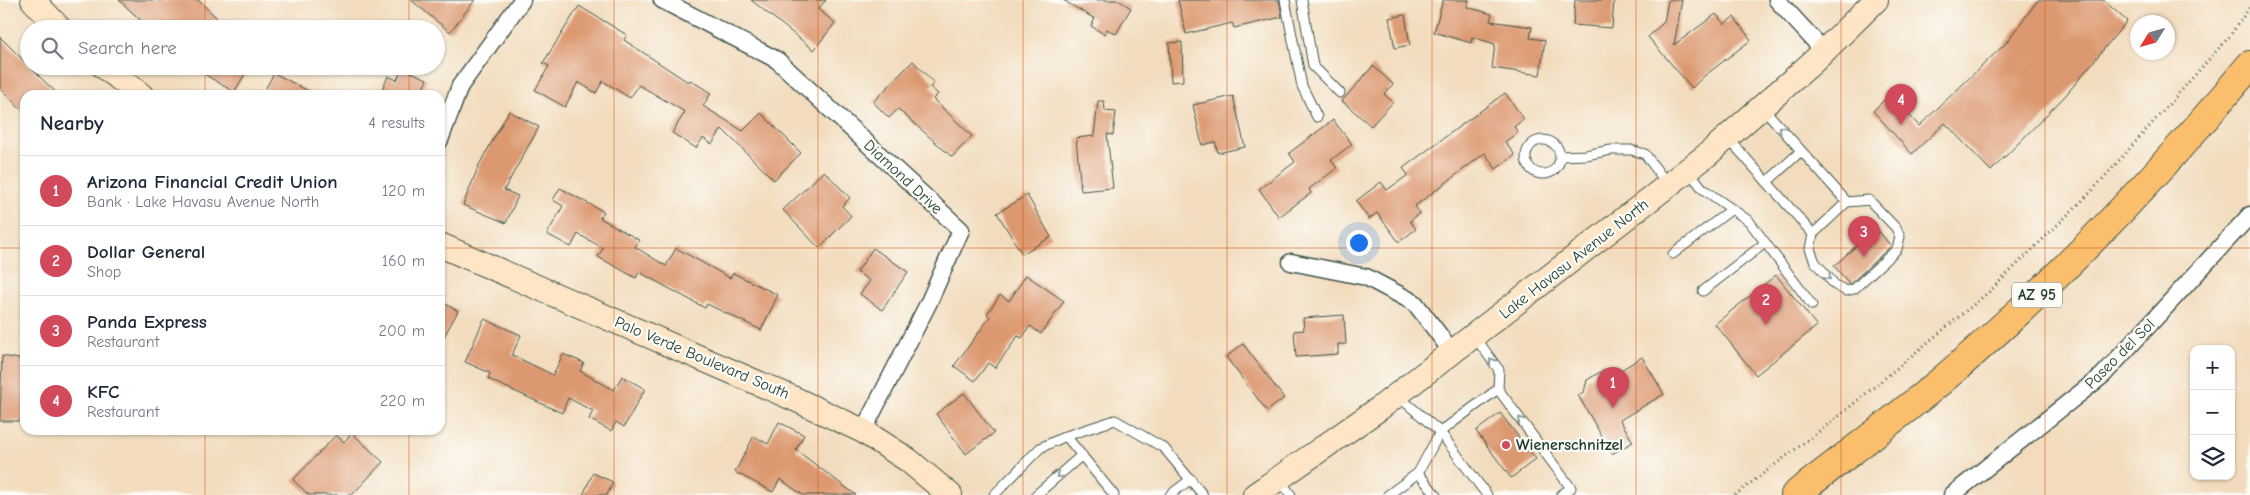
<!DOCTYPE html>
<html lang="en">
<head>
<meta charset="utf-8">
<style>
	:root { --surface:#fff; --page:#f2f2f3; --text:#1f2937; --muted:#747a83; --line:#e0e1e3; --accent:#d1495b }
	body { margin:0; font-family:"Comic Neue",sans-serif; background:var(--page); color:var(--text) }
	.controls { position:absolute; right:15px; bottom:15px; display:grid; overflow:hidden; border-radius:10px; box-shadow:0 1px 4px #0004 }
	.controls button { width:45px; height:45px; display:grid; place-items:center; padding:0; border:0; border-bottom:1px solid var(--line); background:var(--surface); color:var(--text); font:25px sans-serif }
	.compass { position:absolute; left:2130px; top:15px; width:45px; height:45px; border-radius:50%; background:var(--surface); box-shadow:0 1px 4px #0004; rotate:233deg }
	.you { position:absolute; left:1358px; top:242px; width:18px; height:18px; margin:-12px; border:4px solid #fff; border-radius:50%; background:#1a73e8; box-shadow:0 0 0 8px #1a73e833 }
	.badge { display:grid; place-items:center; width:32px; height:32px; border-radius:50%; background:var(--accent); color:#fff; font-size:16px; font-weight:700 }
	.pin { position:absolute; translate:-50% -41px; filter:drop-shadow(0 1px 2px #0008) }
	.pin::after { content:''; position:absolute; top:26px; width:18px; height:15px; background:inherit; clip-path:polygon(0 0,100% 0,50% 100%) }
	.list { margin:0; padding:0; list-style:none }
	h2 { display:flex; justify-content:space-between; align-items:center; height:65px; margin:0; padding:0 20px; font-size:21px }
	h2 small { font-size:16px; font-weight:400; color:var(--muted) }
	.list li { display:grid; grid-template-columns:32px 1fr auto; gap:15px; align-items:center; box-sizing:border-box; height:70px; padding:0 20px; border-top:1px solid var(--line) }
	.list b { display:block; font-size:19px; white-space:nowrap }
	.list p { margin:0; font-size:16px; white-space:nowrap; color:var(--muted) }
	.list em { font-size:16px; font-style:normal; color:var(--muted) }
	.icon { flex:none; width:28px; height:28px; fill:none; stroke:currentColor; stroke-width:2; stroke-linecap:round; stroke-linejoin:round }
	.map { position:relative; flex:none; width:2250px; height:495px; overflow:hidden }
	.search { position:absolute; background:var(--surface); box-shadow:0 1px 4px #0004; left:20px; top:20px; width:425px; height:55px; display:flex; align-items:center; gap:12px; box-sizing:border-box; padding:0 18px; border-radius:28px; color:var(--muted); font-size:19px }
	.panel { position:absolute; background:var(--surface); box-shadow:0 1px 4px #0004; left:20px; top:90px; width:425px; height:345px; border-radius:15px }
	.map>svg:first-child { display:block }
</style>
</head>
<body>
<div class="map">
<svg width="2250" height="495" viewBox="0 0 2250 495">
	<rect width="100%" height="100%" fill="#fdfcf7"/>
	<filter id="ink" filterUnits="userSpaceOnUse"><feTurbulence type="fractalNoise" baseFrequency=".02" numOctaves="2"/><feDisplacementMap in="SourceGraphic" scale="10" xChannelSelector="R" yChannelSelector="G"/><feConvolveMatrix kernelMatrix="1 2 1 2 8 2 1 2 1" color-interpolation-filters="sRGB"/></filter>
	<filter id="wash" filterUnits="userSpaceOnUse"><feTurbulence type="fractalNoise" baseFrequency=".0096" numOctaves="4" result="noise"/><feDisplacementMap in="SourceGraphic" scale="20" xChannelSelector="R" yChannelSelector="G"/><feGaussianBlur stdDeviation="1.12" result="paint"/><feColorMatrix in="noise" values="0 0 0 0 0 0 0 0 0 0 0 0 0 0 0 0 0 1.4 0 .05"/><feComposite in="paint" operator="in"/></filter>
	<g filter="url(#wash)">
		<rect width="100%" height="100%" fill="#f2dcbd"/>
		<g id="blocks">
			<g fill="#dc9870">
				<polygon points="119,0 198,0 217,18 206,29 150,29"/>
				<polygon points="411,0 475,0 450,32"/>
				<polygon points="751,0 826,0 818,9 835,23 814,50"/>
				<polygon points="1063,0 1118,0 1131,8 1116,34 1107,29 1104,34 1091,26 1095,19"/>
				<polygon points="1178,0 1279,0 1282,17 1234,28 1232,23 1186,34"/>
				<polygon points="1443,0 1469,0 1467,7 1492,14 1490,21 1532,27 1530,38 1545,40 1540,75 1492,68 1495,44 1472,37 1471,43 1434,32"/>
				<polygon points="1575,0 1614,0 1612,28 1573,25"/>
				<polygon points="1668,0 1682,0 1674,45 1716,14 1724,24 1734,17 1751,40 1703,77 1692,88 1648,37 1664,22"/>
				<polygon points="2038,0 2103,0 2127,21 2065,96 1991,171 1945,123 1912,154 1873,111 1890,94 1919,126 2005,44"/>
				<polygon points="579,6 627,35 624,40 688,82 690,80 711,93 703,106 743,131 761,113 801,153 774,180 722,129 712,144 703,138 696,148 672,133 685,112 639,85 630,98 603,81 596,93 578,82 565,107 535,90 549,66 543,63"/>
				<polygon points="1405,15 1410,45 1395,48 1389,18"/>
				<polygon points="0,37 43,80 59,95 25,95 25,114 0,88"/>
				<polygon points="1182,42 1183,81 1171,82 1169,43"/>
				<polygon points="913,61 934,83 930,87 938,94 933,99 972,136 952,157 898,109 889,118 873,102"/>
				<polygon points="191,66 250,66 234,92"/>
				<polygon points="1373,66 1393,84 1384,94 1393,102 1371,126 1342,101"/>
				<polygon points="402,68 427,79 422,92 429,95 380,95 388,76 397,80"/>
				<polygon points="274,73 316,95 262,95"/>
				<polygon points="1505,93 1524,119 1514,127 1518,132 1505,142 1515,155 1496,169 1485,153 1415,206 1420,213 1410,221 1416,229 1399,242 1377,213 1369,219 1356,201 1381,182 1387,190 1408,175 1403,168"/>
				<polygon points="1233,96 1245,147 1218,153 1215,142 1202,145 1193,105"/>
				<polygon points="1098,101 1104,101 1105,111 1116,112 1113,135 1107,134 1113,188 1081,191 1076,138 1094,136"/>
				<polygon points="509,111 539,127 504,190 518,196 506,223 463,205 479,165"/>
				<polygon points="1333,120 1352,144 1331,160 1337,168 1309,189 1311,193 1279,217 1259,189 1295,162 1289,153"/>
				<polygon points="824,171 850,198 842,206 851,216 819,248 783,210"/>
				<polygon points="560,188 604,212 600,218 639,240 635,247 666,266 676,248 730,278 733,273 778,295 761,330 707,304 705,308 639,272 636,278 598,257 603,248 578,234 571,247 547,234 563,206 553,200"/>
				<polygon points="1027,195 1051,237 1022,254 997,213"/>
				<polygon points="1876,228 1891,246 1850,284 1834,266"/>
				<polygon points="873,248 908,272 882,310 860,294 870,281 857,272"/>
				<polygon points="1026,275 1064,301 1041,334 1030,326 1022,338 1018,336 995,368 988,363 975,381 954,366 990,317 987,314 1000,295 1009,301"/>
				<polygon points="1776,275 1817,326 1756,375 1715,324"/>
				<polygon points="440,301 458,311 440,344"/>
				<polygon points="1344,315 1346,344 1338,344 1338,354 1296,357 1294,331 1304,330 1303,318"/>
				<polygon points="484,319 521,335 512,355 553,375 563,354 584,363 580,371 614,390 622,376 645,389 624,427 616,422 611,431 589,419 593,411 568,398 562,413 488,379 490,373 465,362"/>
				<polygon points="1243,344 1284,398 1267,411 1226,357"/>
				<polygon points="2,356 25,360 25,421 0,421"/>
				<polygon points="1642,357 1664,394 1620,420 1633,442 1612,454 1578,395 1584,392 1587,380 1605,369 1616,373"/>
				<polygon points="964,393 994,433 966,454 936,414"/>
				<polygon points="1500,413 1536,459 1511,478 1476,431"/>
				<polygon points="779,422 804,435 796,450 856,495 803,495 780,479 773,492 735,472 754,436 768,444"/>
				<polygon points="352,433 383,462 352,495 309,495 293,480 336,435 344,442"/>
				<polygon points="593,473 613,482 607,495 583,495"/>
			</g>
		</g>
	</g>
	<g filter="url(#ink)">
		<use href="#blocks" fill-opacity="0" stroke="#3f5549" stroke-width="1"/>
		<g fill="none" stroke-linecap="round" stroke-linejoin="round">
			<g stroke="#3f5549" stroke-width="11">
				<g id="service">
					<polyline points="1285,0 1302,86 1317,117"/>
					<polyline points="1302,0 1313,66 1340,93"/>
					<polyline points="1763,108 1847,202"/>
					<polyline points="1728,138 1813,234 1847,202 1869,200 1896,228 1900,237 1897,249 1854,289 1846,291 1835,285 1815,262 1810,249 1813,234"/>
					<circle cx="1543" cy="157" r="17"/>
					<polyline points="1560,156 1586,155 1611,150 1631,150 1645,154 1668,185"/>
					<polyline points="1688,170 1703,189 1749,221 1812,305"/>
					<polyline points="1767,182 1801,151"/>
					<polyline points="1673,254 1732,209"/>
					<polyline points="1703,291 1765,243"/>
					<polyline points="1475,337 1499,370 1498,389 1571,488 1561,495"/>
					<polyline points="1397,395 1440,432 1487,495"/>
					<polyline points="1066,436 1114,495"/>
					<polyline points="1418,473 1440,432 1498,389"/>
					<polyline points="1279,479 1291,495"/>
					<polyline points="994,495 1040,448 1066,436 1115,420 1164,448 1203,495"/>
					<polyline points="1036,495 1082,455"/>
					<polyline points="1170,495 1191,479"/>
					<polyline points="1388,495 1418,473 1436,495"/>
				</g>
			</g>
			<g stroke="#3f5549" stroke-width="19">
				<g id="minor">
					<polyline points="662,0 777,60 961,230 928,304 863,431"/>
					<polyline points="1777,0 1824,51"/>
					<polyline points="440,140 460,86 522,0"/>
					<polyline points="1291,262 1366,277 1415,303 1453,353"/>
					<polyline points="1952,495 2103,375 2250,215"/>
				</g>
			</g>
			<g stroke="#3f5549" stroke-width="26">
				<g id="secondary">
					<polyline points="33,0 60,29"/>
					<polyline points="103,66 141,95"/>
					<polyline points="440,245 797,400 863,431 908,460 950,495"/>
					<polyline points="1255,495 1380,408 1707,155 1814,61 1876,0"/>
				</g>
			</g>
			<g stroke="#3f5549" stroke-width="30">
				<path id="trunk" d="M1795 495C1844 457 1894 420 1941 381 2054 285 2156 179 2250 65"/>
			</g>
			<polyline stroke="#3f5549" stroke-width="3" stroke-dasharray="1 4" stroke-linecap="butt" points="1735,495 1834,420 1990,291 2091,192 2229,37 2250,7"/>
			<use href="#service" stroke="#fff" stroke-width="9"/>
			<use href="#minor" stroke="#fff" stroke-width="16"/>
			<use href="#secondary" stroke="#fde5c5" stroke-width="24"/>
			<use href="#trunk" stroke="#fabe6d" stroke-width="28"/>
		</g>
		<defs><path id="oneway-chevron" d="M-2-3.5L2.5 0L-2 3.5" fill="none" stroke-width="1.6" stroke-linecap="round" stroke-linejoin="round" transform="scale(1.25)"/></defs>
		<g stroke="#8f9e9a">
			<use href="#oneway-chevron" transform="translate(1782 129) rotate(-132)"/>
			<use href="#oneway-chevron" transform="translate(1828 277) rotate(48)"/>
			<use href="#oneway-chevron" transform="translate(1492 361) rotate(-126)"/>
			<use href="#oneway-chevron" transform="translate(1521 420) rotate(-126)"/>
			<use href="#oneway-chevron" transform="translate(1059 475) rotate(139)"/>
		</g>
	</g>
	<path fill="none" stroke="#d45610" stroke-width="1" stroke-opacity="0.55" d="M205 0V29M409 0V29M614 0V495M818 0V495M1023 0V495M1227 0V495M1432 0V495M1636 0V495M1841 0V495M2045 0V495M205 66V95M409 66V95M0 248H25M440 248H2250M205 430V495M409 430V495"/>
	<circle fill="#d1495b" stroke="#fdfcf7" stroke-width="2" cx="1506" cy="445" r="5"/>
	<g text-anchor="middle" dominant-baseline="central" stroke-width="4.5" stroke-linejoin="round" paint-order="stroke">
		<rect fill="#fdfcf7" stroke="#62766e" stroke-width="1" x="2012" y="282.5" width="50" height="25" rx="4"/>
		<g font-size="15" font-weight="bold" fill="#1f3d34">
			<text x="2037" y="295">AZ 95</text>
		</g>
		<g font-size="16" fill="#1f3d34" stroke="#fdfcf7">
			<text transform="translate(903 177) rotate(43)">Diamond Drive</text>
			<text transform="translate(1574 259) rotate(-38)">Lake Havasu Avenue North</text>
			<text transform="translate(2120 354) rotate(-45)">Paseo del Sol</text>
			<text transform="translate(702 358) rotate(23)">Palo Verde Boulevard South</text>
		</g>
		<g font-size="16" font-weight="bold" fill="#1f3d34" stroke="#fdfcf7" text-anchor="start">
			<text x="1516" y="445">Wienerschnitzel</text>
		</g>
	</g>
</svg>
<div class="controls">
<button>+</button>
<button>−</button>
<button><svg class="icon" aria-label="layers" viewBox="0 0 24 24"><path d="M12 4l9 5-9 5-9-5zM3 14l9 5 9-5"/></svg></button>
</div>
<svg class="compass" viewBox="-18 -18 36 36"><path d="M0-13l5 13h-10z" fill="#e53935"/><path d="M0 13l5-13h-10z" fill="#747a83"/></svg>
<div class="you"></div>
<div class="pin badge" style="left:1613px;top:408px">1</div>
<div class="pin badge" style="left:1766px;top:325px">2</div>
<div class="pin badge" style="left:1864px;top:257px">3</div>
<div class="pin badge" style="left:1901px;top:125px">4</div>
<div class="search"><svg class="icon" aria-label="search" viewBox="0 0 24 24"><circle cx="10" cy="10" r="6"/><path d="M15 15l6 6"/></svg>Search here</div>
<section class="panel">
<h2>Nearby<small>4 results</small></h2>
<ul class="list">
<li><span class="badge">1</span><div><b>Arizona Financial Credit Union</b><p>Bank · Lake Havasu Avenue North</p></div><em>120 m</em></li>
<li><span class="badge">2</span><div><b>Dollar General</b><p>Shop</p></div><em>160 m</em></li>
<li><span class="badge">3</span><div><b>Panda Express</b><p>Restaurant</p></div><em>200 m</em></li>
<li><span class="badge">4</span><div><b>KFC</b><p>Restaurant</p></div><em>220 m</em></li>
</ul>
</section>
</div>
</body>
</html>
